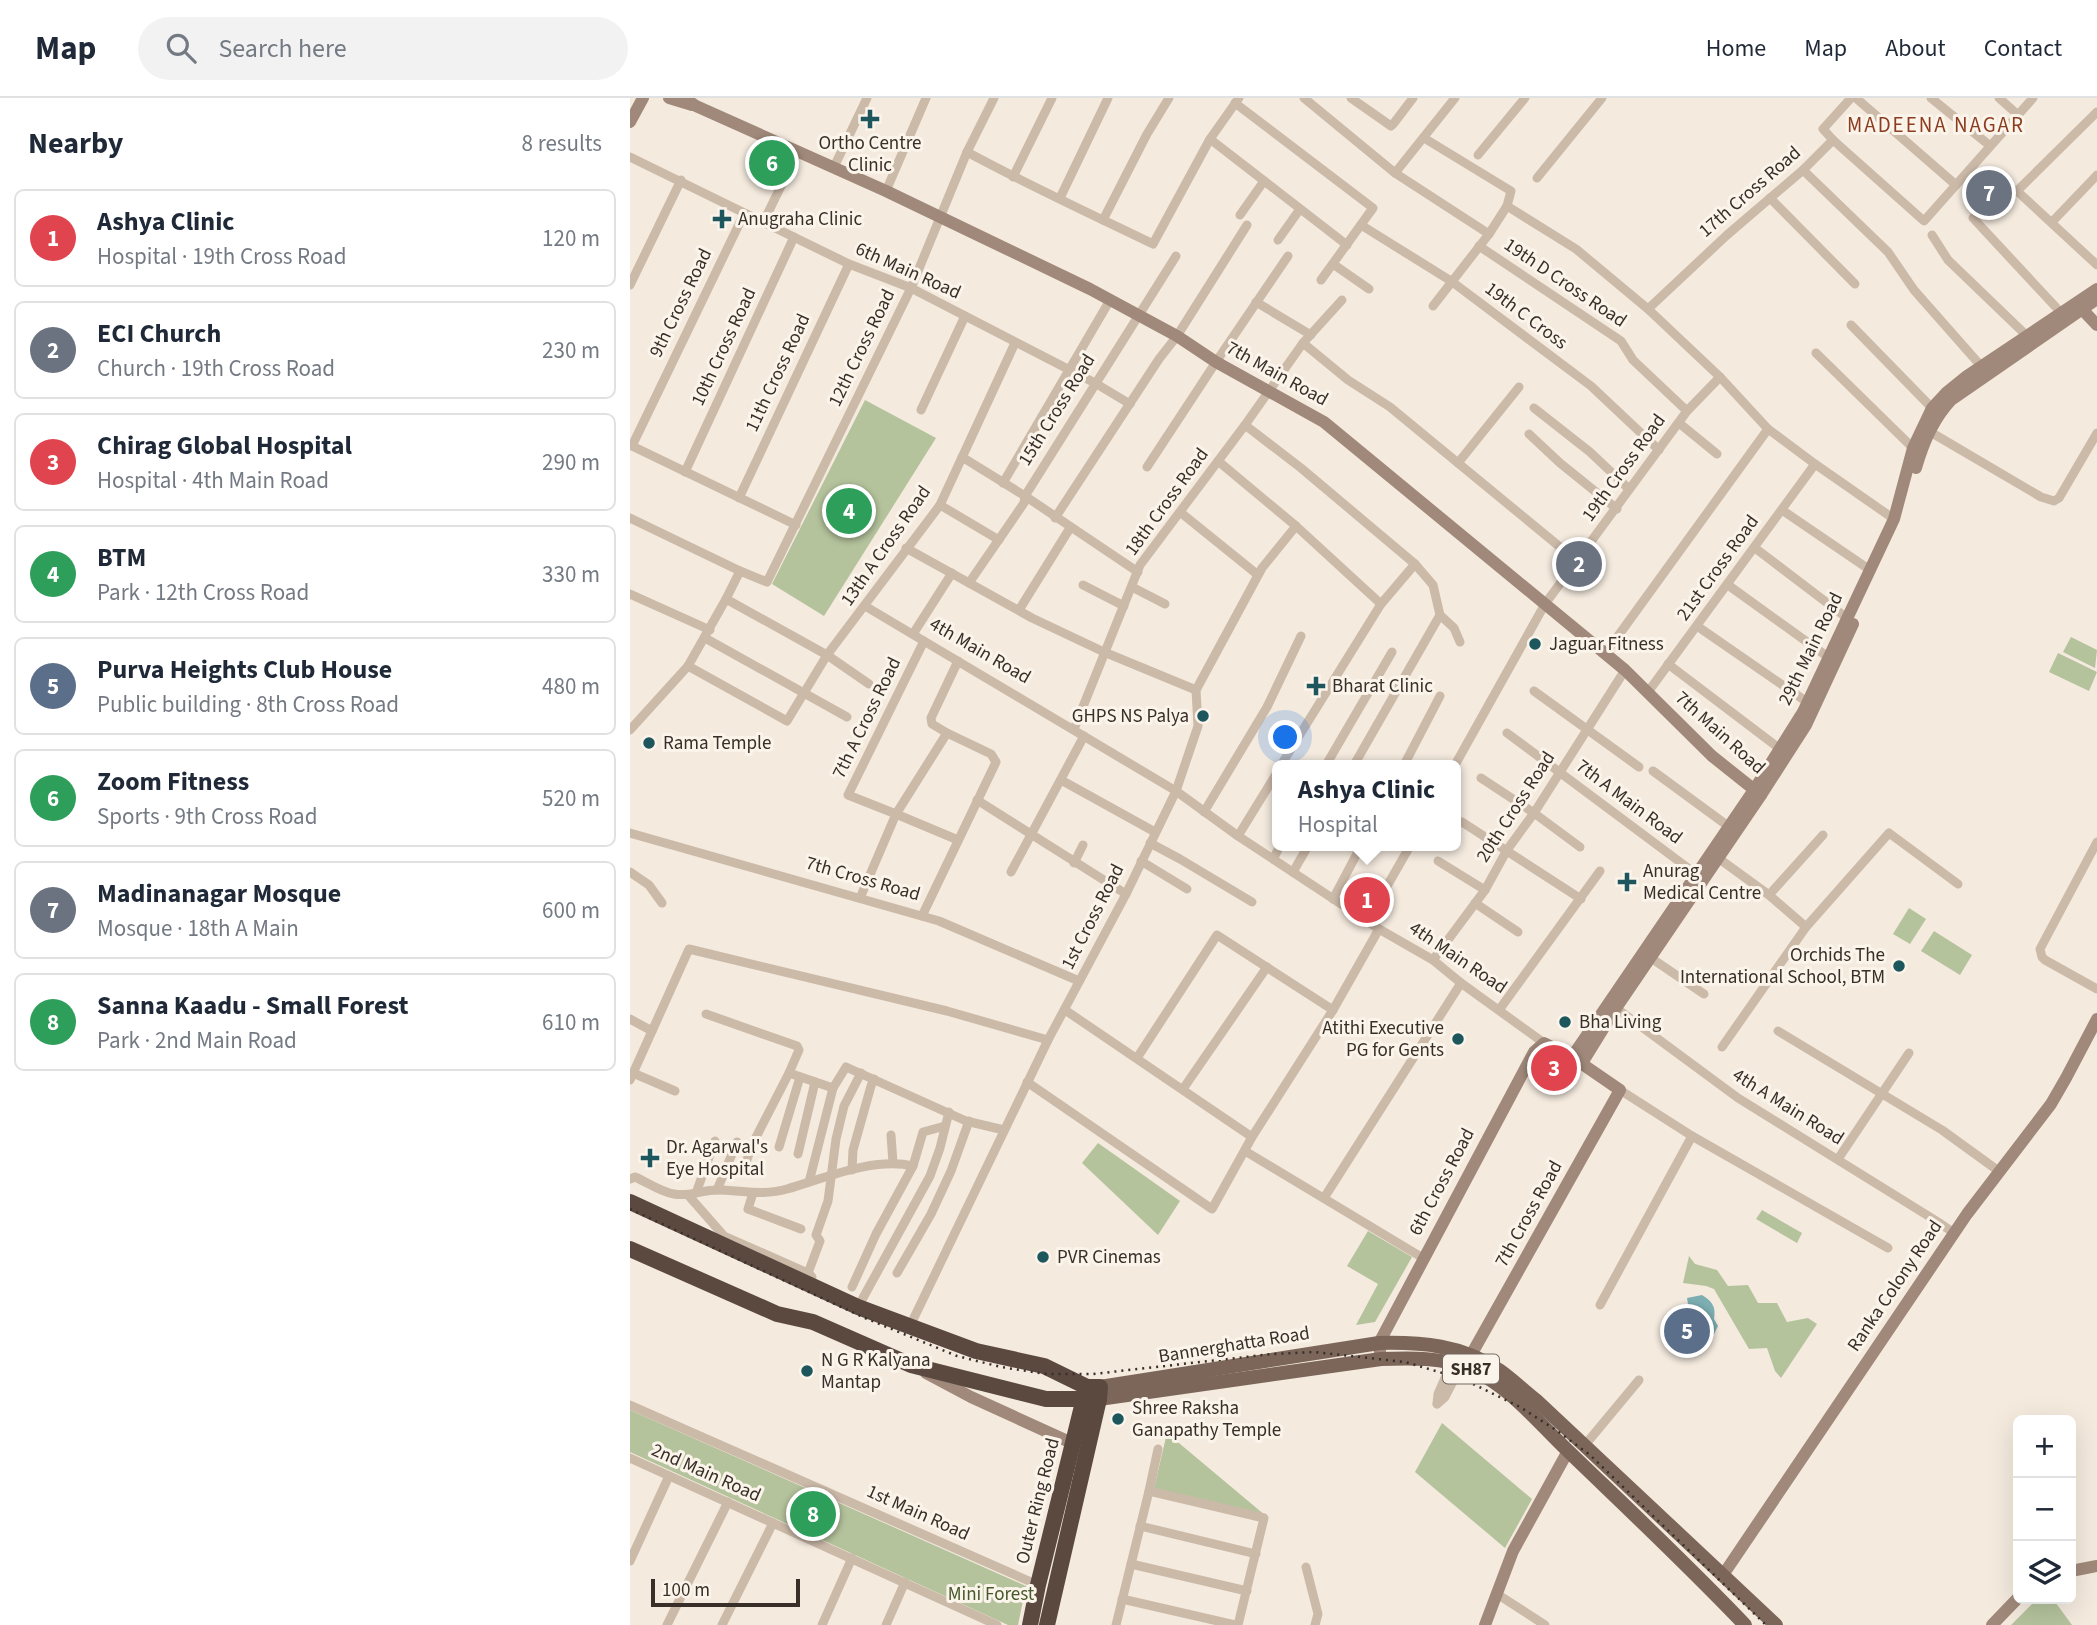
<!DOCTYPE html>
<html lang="en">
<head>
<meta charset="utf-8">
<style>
	:root { --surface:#fff; --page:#f2f2f3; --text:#1f2937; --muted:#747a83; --line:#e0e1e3; --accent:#2563eb }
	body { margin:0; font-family:"Source Sans 3",sans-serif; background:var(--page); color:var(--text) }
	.controls { position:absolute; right:21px; bottom:21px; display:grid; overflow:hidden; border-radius:10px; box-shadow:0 7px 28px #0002 }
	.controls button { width:63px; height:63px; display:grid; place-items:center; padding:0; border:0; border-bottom:2px solid var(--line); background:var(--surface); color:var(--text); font:35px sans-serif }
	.scale { position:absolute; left:21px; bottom:18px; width:149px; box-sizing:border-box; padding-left:7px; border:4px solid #392f29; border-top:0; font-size:19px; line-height:24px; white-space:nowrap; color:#392f29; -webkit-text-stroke:5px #fbf4eb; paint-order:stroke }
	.you { position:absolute; left:656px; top:640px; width:24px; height:24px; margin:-18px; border:5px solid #fff; border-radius:50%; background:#1a73e8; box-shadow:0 0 0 10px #1a73e833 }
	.badge { display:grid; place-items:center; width:46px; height:46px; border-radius:50%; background:var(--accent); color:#fff; font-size:23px; font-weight:700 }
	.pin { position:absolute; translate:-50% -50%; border:4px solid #fff; box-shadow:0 2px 7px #0006 }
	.popup { position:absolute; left:642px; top:662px; width:189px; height:91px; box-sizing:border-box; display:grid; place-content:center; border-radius:10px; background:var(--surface); filter:drop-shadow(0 2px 5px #0005); font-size:23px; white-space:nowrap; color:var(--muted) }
	.popup b { font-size:26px; color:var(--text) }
	.popup::after { content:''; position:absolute; left:50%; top:100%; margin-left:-14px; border:14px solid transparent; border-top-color:var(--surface) }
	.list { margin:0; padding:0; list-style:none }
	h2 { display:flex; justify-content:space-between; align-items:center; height:91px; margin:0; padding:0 28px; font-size:30px }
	h2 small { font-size:23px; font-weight:400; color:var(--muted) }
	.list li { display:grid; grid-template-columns:46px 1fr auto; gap:21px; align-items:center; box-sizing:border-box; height:98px; margin:0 14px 14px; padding:0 14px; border:2px solid var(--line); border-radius:10px }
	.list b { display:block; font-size:26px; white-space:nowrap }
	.list p { margin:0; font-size:23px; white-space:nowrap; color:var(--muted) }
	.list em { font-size:23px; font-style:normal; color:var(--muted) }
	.icon { flex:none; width:38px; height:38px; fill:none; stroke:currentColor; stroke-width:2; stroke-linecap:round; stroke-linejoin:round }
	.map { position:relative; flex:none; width:1467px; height:1527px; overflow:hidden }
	header { display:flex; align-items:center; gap:42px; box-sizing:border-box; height:98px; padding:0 35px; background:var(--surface); border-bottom:2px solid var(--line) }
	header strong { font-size:33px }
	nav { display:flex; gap:38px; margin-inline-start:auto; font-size:24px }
	.search { width:490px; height:63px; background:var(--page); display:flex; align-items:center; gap:18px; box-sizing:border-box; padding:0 24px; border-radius:38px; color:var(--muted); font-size:26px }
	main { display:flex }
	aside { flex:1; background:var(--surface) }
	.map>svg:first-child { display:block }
</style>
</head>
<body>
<header>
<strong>Map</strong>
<div class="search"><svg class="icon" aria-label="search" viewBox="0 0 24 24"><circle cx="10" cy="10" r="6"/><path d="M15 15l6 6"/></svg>Search here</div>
<nav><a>Home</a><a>Map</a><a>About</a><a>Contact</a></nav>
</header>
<main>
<aside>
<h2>Nearby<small>8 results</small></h2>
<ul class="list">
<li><span class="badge" style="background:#e0444e">1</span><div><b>Ashya Clinic</b><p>Hospital · 19th Cross Road</p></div><em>120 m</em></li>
<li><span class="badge" style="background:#6b7280">2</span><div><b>ECI Church</b><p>Church · 19th Cross Road</p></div><em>230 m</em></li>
<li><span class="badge" style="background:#e0444e">3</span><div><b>Chirag Global Hospital</b><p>Hospital · 4th Main Road</p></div><em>290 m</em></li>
<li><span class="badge" style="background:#2e9e5b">4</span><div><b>BTM</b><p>Park · 12th Cross Road</p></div><em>330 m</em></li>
<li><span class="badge" style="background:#5c6f8a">5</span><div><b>Purva Heights Club House</b><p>Public building · 8th Cross Road</p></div><em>480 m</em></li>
<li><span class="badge" style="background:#2e9e5b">6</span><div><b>Zoom Fitness</b><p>Sports · 9th Cross Road</p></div><em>520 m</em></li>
<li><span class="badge" style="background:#6b7280">7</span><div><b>Madinanagar Mosque</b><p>Mosque · 18th A Main</p></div><em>600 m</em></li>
<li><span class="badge" style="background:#2e9e5b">8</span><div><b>Sanna Kaadu - Small Forest</b><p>Park · 2nd Main Road</p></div><em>610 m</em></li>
</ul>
</aside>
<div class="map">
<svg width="1467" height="1527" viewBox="0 0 1467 1527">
	<rect width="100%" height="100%" fill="#f4eade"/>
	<g fill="#b5c39d">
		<polygon points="235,302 306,340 194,518 142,486"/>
		<polygon points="1441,539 1467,552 1465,570 1433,554"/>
		<polygon points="1428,555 1467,574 1459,593 1419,574"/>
		<polygon points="1279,810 1296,821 1280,846 1263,836"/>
		<polygon points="1304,833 1342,857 1330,877 1291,853"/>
		<polygon points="468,1045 550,1103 528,1137 452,1065"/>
		<polygon points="1132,1112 1172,1135 1167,1145 1126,1121"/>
		<polygon points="738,1133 782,1159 745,1224 726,1227 748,1186 717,1168"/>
		<polygon points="1059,1158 1065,1166 1087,1172 1098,1188 1118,1187 1128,1205 1147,1205 1157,1224 1178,1220 1187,1226 1151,1280 1145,1273 1137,1250 1119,1251 1084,1191 1076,1188 1053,1185"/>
		<polygon points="0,1312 396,1488 388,1527 378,1527 0,1354"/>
		<polygon points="812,1325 902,1401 875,1450 785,1374"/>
		<polygon points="537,1335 636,1418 524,1390"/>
		<polygon points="1407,1501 1423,1501 1442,1527 1381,1527"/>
	</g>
	<path fill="#7caeb2" d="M1072 1197C1083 1204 1086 1209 1084 1221L1088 1228 1084 1236H1076L1071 1223 1058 1206 1057 1200Z"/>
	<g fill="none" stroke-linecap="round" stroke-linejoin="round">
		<g stroke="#ccbaa9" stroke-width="9">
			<polyline points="674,0 765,75 859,136"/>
			<polyline points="721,0 761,28 764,25 783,0"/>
			<polyline points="1226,0 1326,87"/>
			<polyline points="1301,0 1359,47"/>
			<polyline points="1369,0 1388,17"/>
			<polyline points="605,5 743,110 691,182"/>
			<polyline points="1467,14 1387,93 1467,167"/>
			<polyline points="794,40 881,93 877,108 946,151 1018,211 1090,279 1138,331 1185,366 1264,421"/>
			<polyline points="580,41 717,147"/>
			<polyline points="1203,42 1294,123 1403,0"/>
			<path d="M337 54C398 87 461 116 523 146L580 41 609 0"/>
			<polyline points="848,57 895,0"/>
			<polyline points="0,59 219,166 281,190 465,285 500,306"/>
			<polyline points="204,69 237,0"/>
			<polyline points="1173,72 1258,154 1284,192 1351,268"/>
			<polyline points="765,75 825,0"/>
			<polyline points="383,79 422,0"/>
			<polyline points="907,80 972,0"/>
			<polyline points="256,93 296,0"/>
			<polyline points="430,100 478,0"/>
			<polyline points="1140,100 1225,186"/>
			<polyline points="610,117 634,83"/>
			<polyline points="1343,120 1435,219"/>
			<polyline points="473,122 517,36 539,0"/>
			<polyline points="1422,124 1467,77"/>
			<polyline points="133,125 168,53"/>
			<polyline points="731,127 821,183 961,288 1029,352"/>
			<polyline points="1302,137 1318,162 1396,237"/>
			<polyline points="648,142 670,111"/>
			<polyline points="849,148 991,243 1003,262 1057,313"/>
			<polyline points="703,166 739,191"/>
			<polyline points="0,187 51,82"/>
			<polyline points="626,204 681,237"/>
			<polyline points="803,208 859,136 877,108"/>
			<polyline points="1018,211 1097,137 1173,72 1203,42 1193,31 1221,0"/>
			<polyline points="1221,227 1302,310"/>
			<polyline points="673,245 718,282 760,309 947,463"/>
			<polyline points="1186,255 1283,350 1288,353"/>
			<polyline points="904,310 960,354 999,391"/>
			<polyline points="291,312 335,218"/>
			<polyline points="1049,325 1087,356"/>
			<polyline points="615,327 671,370 785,466 803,487 810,517 824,530 830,544"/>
			<polyline points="1297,332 1411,399 1424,403 1429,400 1467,335"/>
			<polyline points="899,336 930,365 987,411"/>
			<polyline points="0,347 166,427"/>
			<polyline points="2,348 114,116"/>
			<polyline points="332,359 395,398 508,474"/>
			<polyline points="588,363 666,428 751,506"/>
			<polyline points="828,365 889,289"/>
			<polyline points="517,369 586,264 658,158"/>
			<polyline points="55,374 164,139"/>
			<polyline points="373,385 480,202"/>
			<polyline points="109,400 219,166"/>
			<polyline points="310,407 369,442"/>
			<polyline points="1152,412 1240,472"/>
			<polyline points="550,414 628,477"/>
			<polyline points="0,420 110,473 137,484 281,190 337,54 364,0"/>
			<polyline points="425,420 529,261 547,238 617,127"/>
			<polyline points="276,450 402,520 474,554 566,592"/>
			<polyline points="1125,450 1217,520"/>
			<polyline points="339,485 394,405 395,398 546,158"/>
			<polyline points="453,487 494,508"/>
			<polyline points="1098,487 1198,559"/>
			<polyline points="502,489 535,506"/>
			<polyline points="0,496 80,532"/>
			<polyline points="96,501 197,557 239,586"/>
			<polyline points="235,508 546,693 608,738 749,831 803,862 831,885 914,945"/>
			<polyline points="389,512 440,430"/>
			<polyline points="1067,528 1177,604"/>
			<polyline points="283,536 322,475"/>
			<polyline points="75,540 217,619"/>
			<polyline points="975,556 1138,331"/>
			<polyline points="1038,566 1150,651"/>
			<polyline points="58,568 157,623 197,557 310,407 385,245"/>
			<polyline points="904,593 1009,669"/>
			<polyline points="1018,594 1185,366"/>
			<polyline points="444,631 510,467 615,327 673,245 712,202"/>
			<polyline points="0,632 58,568 96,501 110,473"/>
			<polyline points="877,635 1066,776"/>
			<polyline points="651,667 751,506 785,466"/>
			<polyline points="696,667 762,554"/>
			<polyline points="724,667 810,517"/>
			<polyline points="774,667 810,598"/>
			<polyline points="825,667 915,506 1057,313 1090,279"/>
			<polyline points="1023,673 1098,728"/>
			<polyline points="851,680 904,715 950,749"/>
			<polyline points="431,682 525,734"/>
			<polyline points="347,702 496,796"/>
			<polyline points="574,714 637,609 671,538"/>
			<polyline points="832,724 951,801"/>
			<polyline points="0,735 309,823 449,883"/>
			<polyline points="608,738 648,673"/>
			<polyline points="328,742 266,716 317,635 302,626 301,620 328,563"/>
			<polyline points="1467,744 1410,851 1412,859 1415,862 1467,891"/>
			<polyline points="520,745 550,761 622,804"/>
			<polyline points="1084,757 1139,797 1176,829"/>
			<polyline points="643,761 650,748"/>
			<polyline points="511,763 557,791"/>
			<polyline points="808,763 855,792"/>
			<polyline points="444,765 453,747"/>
			<polyline points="0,774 19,787 32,805"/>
			<polyline points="381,774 454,638"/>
			<polyline points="663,774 678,748"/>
			<polyline points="1139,797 1193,737"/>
			<polyline points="230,800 266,716 218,697 294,543"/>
			<polyline points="703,801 731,748"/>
			<polyline points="845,805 888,834"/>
			<polyline points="292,818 366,664 361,656 317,635"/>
			<polyline points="737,823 780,748"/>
			<polyline points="1021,860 1074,896"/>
			<polyline points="803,862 855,792 877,752 904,715 995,572"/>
			<polyline points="982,907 1108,1000 1308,1124 1324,1135"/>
			<polyline points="435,912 622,1039"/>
			<polyline points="869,912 970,773"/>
			<polyline points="76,916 167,948 169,952 159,975 162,976 203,990 216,969 336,1023 374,1032"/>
			<polyline points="0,921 22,933"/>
			<polyline points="1148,933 1312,1032 1370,1074"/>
			<polyline points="1092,949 1176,829 1259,735 1328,786"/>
			<polyline points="507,960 587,837 703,912"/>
			<polyline points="3,975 45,993"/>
			<polyline points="0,982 59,851 317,913 418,942"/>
			<polyline points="397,984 582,1111 622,1039 703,912 749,831"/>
			<polyline points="553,991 637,869"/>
			<polyline points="990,992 1062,1038 1258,1150"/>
			<polyline points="261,1037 263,1065"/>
			<polyline points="149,1049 170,979"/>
			<polyline points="615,1053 793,1160"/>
			<polyline points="168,1056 185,984"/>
			<polyline points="1208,1061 1279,955"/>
			<polyline points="222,1072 223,1052 241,988 244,981"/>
			<polyline points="112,1075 123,1045 159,975"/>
			<path d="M0 1081 5 1079C17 1084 31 1094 44 1096 58 1099 73 1092 87 1092 110 1092 134 1098 157 1091 195 1080 243 1059 283 1068"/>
			<polyline points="179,1084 203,990"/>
			<polyline points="87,1092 107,1044"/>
			<polyline points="66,1095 85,1043"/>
			<polyline points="123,1095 118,1111 171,1131"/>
			<polyline points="58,1097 94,1138 178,1175 182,1179"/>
			<polyline points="694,1100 831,885"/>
			<polyline points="178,1175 190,1143 186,1137 198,1103 206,1041 214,1008 231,975"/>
			<polyline points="267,1175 301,1116 321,1073 339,1023"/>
			<polyline points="222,1189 246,1136 283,1068 293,1034 315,1028"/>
			<polyline points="970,1207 1062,1038"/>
			<polyline points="228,1209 300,1078 310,1050 319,1014"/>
			<polyline points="280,1228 418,942 496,796 546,693 568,628 566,592 632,470 666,428"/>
			<polyline points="807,1306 815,1299 831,1268"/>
			<polyline points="807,1306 808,1296 821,1266"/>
			<polyline points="0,1307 408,1487"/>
			<polyline points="955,1347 1009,1282"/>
			<polyline points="528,1351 519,1393 634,1420 608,1527"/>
			<polyline points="0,1360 367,1527"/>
			<polyline points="510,1428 626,1456"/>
			<polyline points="0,1463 39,1378"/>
			<polyline points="501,1466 617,1493"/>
			<polyline points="676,1469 688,1516 685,1527"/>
			<polyline points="867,1496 915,1527"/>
			<polyline points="492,1501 605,1527"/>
			<polyline points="37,1527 98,1404"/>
			<polyline points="92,1527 143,1425"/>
			<polyline points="192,1527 222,1460"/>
			<polyline points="256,1527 275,1484"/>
			<polyline points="486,1527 519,1393"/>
		</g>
		<g stroke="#a0897a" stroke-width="12">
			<polyline points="39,0 62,7"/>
			<polyline points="54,0 66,8 256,93 460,191 547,238 586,264 694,324 995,572 1082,658 1131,697"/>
			<polyline points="0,24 13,0"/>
			<polyline points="1449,208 1467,227"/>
			<path d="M1286 370C1293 345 1303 321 1321 302L1467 201"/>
			<polyline points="942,959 1124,692 1173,614 1264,421 1283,350 1302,310 1316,295 1337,278 1467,191"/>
			<polyline points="952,965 986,910 1131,697 1176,627 1223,526"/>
			<polyline points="750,1254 749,1245 904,954 914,945 942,959 990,992 836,1266"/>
			<polyline points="296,1275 341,1299 444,1346"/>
			<polyline points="1441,1473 1467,1468"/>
			<polyline points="1093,1477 1337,1116 1421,1006 1436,980 1467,921"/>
			<polyline points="855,1527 883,1453 938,1353"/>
			<polyline points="1362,1527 1388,1500"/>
		</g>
		<g stroke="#7c665a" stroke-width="14">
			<path d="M470 1289 749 1245C792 1244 831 1247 869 1272 882 1281 894 1293 907 1303L1146 1527"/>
			<path d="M469 1301 751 1261C781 1260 813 1259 841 1271 878 1287 907 1323 935 1350 995 1408 1057 1466 1115 1527"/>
		</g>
		<g stroke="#5b4940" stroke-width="16">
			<polyline points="0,1104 228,1209 346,1253 414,1268 457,1289 470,1289 469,1301 417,1527"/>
			<polyline points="0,1151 147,1216 183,1224 281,1267 416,1301 469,1301"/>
			<polyline points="400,1527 408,1487 456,1292"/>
		</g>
		<polyline stroke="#392f29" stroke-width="2.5" stroke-dasharray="2 5" stroke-linecap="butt" points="0,1111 235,1220 327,1258 371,1269 416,1276 463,1276 642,1256 684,1254 775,1264 833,1281 890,1309 926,1332 960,1357 1136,1527"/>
	</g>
	<g fill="#1d565d" stroke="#fbf4eb" stroke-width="2.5">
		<path d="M236.5 10.5h7v7h7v7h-7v7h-7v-7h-7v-7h7z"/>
		<path d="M88.5 110.5h7v7h7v7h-7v7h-7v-7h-7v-7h7z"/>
		<circle cx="905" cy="546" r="7"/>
		<path d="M682.5 577.5h7v7h7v7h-7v7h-7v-7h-7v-7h7z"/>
		<circle cx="573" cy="618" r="7"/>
		<circle cx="19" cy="645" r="7"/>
		<path d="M993.5 773.5h7v7h7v7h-7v7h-7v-7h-7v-7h7z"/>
		<circle cx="1269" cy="868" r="7"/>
		<circle cx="935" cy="924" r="7"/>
		<circle cx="828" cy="941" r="7"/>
		<path d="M16.5 1049.5h7v7h7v7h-7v7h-7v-7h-7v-7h7z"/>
		<circle cx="413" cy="1159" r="7"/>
		<circle cx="177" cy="1273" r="7"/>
		<circle cx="488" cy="1321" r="7"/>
	</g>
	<g text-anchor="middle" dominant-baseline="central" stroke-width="6" stroke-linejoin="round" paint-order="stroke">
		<rect fill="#fbf4eb" stroke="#736a63" stroke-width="2" x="813" y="1256.5" width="56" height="29" rx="5"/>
		<g font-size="18" font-weight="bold" fill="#392f29">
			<text x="841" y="1271">SH87</text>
		</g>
		<g font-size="19" fill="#392f29" stroke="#fbf4eb" text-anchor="start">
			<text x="240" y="45" text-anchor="middle">Ortho Centre<tspan x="240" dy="22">Clinic</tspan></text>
			<text x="108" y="121">Anugraha Clinic</text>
			<text x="919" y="546">Jaguar Fitness</text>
			<text x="702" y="588">Bharat Clinic</text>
			<text x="559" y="618" text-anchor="end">GHPS NS Palya</text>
			<text x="33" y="645">Rama Temple</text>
			<text x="1013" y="773">Anurag<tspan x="1013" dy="22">Medical Centre</tspan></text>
			<text x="1255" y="857" text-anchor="end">Orchids The<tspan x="1255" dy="22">International School, BTM</tspan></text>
			<text x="949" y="924">Bha Living</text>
			<text x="814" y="930" text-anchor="end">Atithi Executive<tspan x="814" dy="22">PG for Gents</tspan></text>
			<text x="36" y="1049">Dr. Agarwal's<tspan x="36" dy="22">Eye Hospital</tspan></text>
			<text x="427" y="1159">PVR Cinemas</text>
			<text x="191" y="1262">N G R Kalyana<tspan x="191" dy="22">Mantap</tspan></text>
			<text x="502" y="1310">Shree Raksha<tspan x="502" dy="22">Ganapathy Temple</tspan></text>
		</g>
		<g font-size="19" fill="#392f29" stroke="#fbf4eb">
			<text transform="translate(1120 94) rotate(-41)">17th Cross Road</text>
			<text transform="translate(278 173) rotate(24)">6th Main Road</text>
			<text transform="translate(935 185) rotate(34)">19th D Cross Road</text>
			<text transform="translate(51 205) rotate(-64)">9th Cross Road</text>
			<text transform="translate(896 218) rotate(37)">19th C Cross</text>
			<text transform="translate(94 249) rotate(-65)">10th Cross Road</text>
			<text transform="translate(232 250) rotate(-64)">12th Cross Road</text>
			<text transform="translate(148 275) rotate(-65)">11th Cross Road</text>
			<text transform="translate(647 276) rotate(29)">7th Main Road</text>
			<text transform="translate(427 312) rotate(-58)">15th Cross Road</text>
			<text transform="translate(994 370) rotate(-54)">19th Cross Road</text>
			<text transform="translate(537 404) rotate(-54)">18th Cross Road</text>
			<text transform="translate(256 448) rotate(-55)">13th A Cross Road</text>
			<text transform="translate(1088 470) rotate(-54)">21st Cross Road</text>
			<text transform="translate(1181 551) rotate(-64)">29th Main Road</text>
			<text transform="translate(350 553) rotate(30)">4th Main Road</text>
			<text transform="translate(237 620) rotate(-64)">7th A Cross Road</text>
			<text transform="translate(1090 635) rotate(42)">7th Main Road</text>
			<text transform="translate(999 704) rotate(37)">7th A Main Road</text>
			<text transform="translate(886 709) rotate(-57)">20th Cross Road</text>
			<text transform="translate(233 781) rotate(16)">7th Cross Road</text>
			<text transform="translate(463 819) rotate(-63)">1st Cross Road</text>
			<text transform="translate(828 860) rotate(34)">4th Main Road</text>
			<text transform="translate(1158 1009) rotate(32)">4th A Main Road</text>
			<text transform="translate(812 1084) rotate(-62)">6th Cross Road</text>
			<text transform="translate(899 1116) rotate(-61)">7th Cross Road</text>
			<text transform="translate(1265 1188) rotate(-56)">Ranka Colony Road</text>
			<text transform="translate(604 1247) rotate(-9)">Bannerghatta Road</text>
			<text transform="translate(76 1375) rotate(24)">2nd Main Road</text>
			<text transform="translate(408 1403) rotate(-76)">Outer Ring Road</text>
			<text transform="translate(288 1415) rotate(24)">1st Main Road</text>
		</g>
		<g font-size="19" fill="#47592c" stroke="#fbf4eb">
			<text x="361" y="1496">Mini Forest</text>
		</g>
		<g font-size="21" letter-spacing="2" fill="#8c3c1f" stroke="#fbf4eb">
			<text x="1306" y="27">MADEENA NAGAR</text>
		</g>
	</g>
</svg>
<div class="controls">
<button>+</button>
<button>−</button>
<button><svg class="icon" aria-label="layers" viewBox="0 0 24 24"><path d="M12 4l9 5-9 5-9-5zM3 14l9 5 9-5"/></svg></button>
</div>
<div class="scale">100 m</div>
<div class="you"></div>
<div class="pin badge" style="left:737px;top:802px;background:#e0444e">1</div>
<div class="popup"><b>Ashya Clinic</b>Hospital</div>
<div class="pin badge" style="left:949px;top:466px;background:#6b7280">2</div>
<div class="pin badge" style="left:924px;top:970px;background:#e0444e">3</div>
<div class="pin badge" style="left:219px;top:413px;background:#2e9e5b">4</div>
<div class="pin badge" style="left:1057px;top:1233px;background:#5c6f8a">5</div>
<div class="pin badge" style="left:142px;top:65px;background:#2e9e5b">6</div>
<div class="pin badge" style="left:1359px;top:95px;background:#6b7280">7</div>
<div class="pin badge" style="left:183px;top:1416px;background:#2e9e5b">8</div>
</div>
</main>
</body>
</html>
